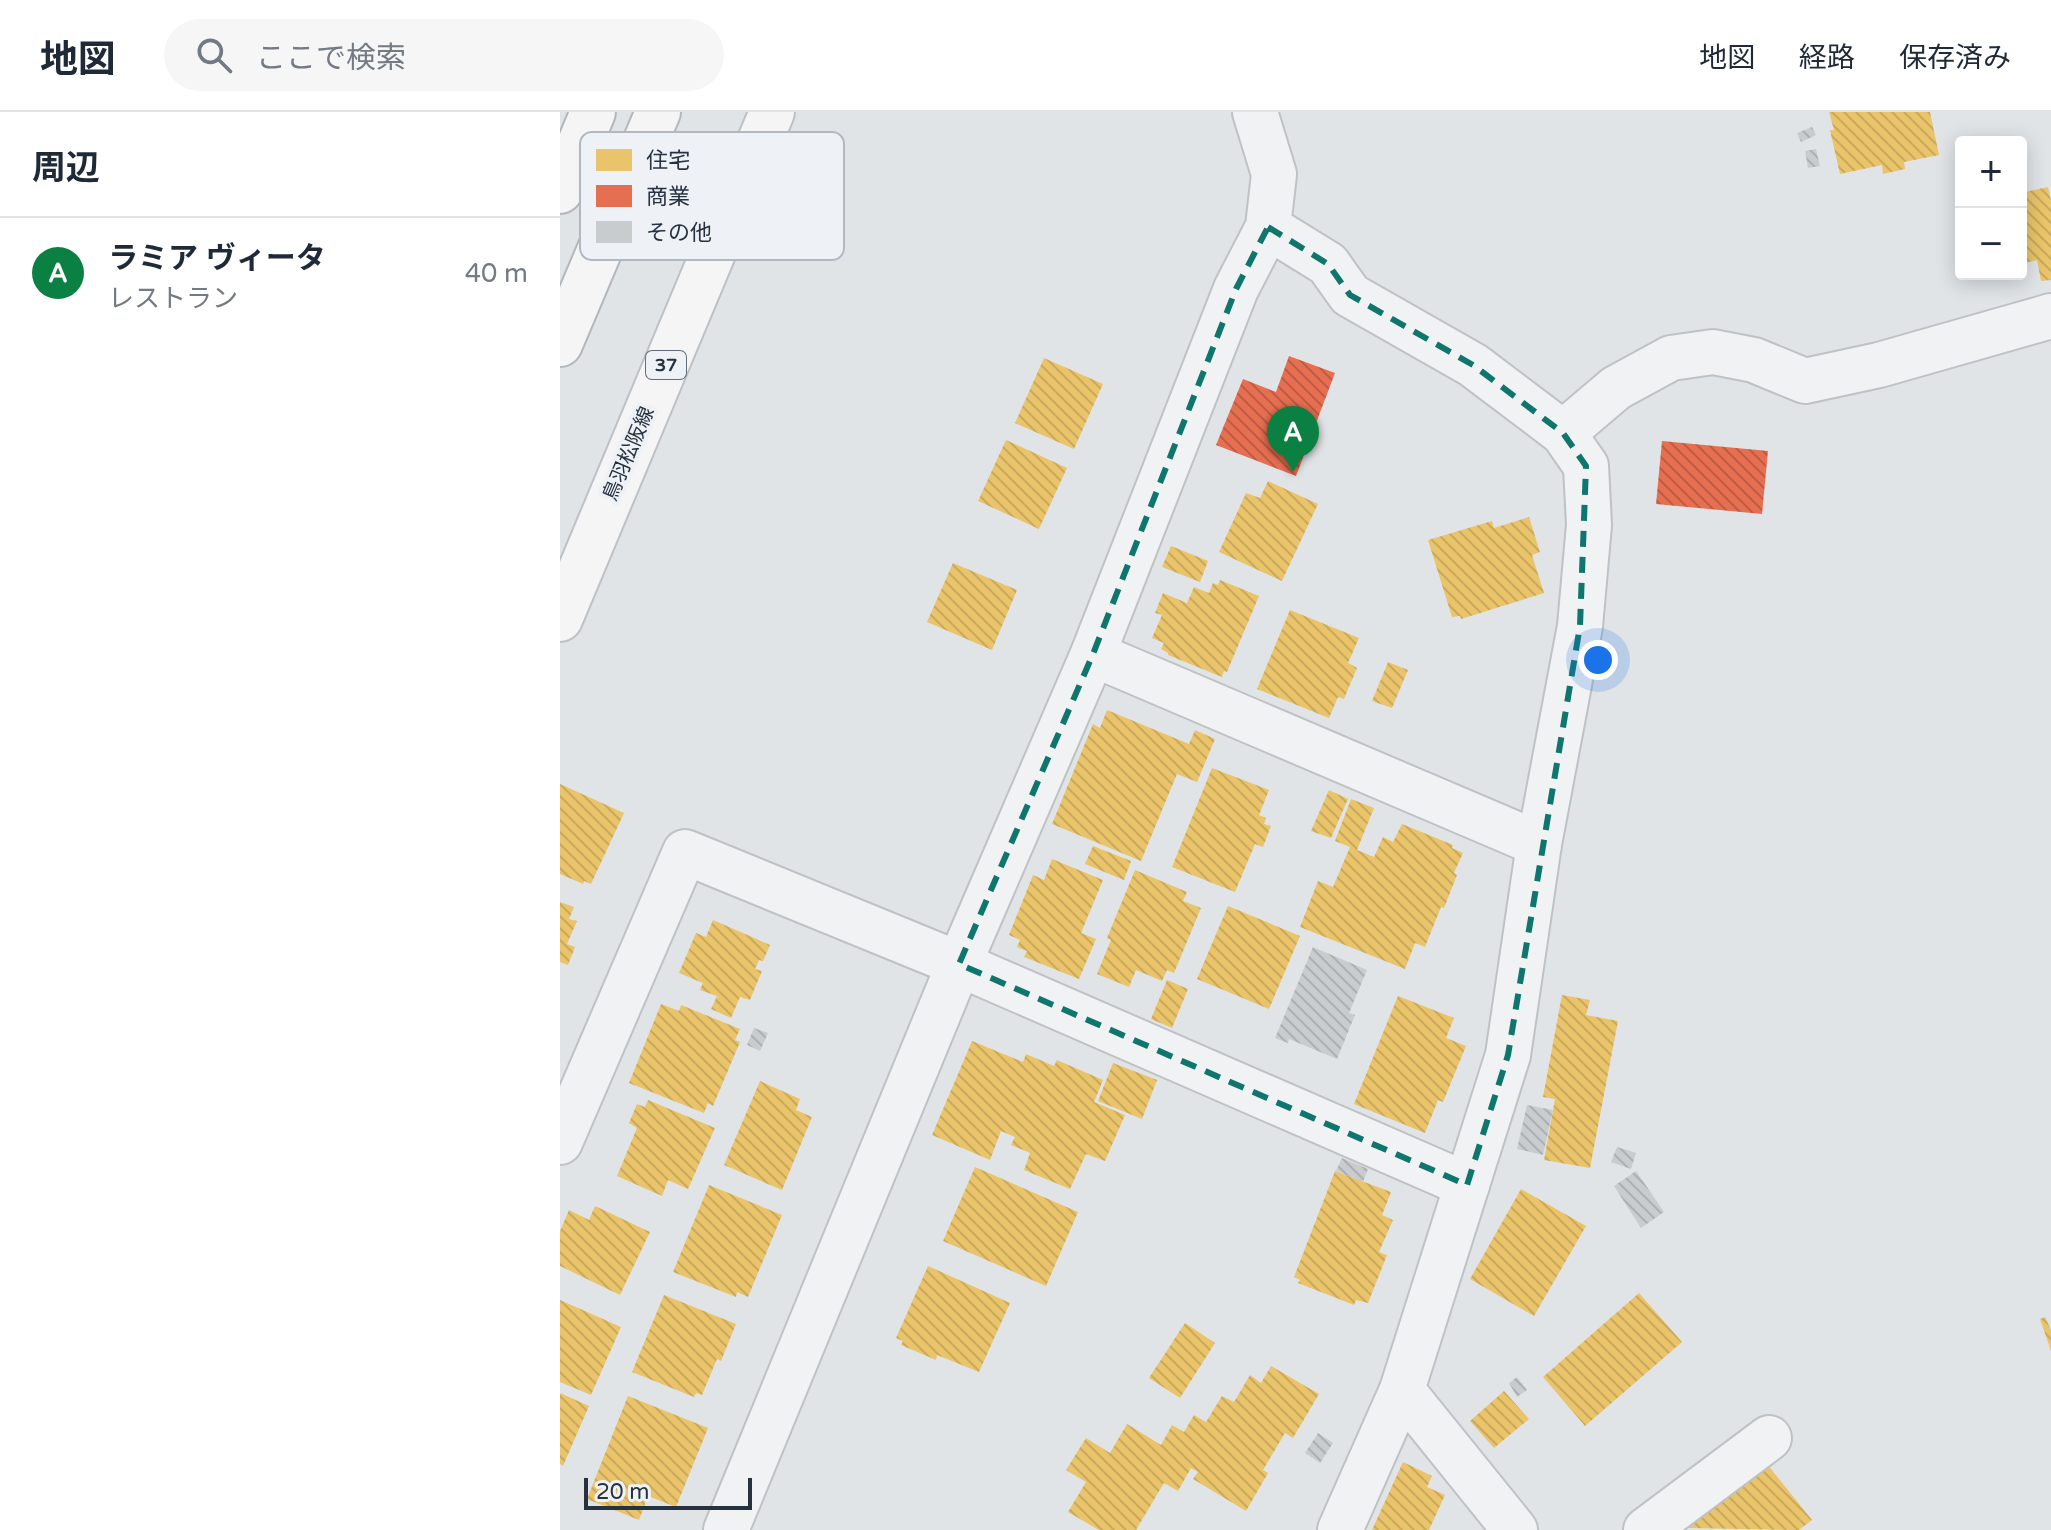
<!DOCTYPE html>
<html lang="ja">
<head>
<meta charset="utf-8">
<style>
	:root { --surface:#fff; --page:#f6f6f7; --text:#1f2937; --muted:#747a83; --line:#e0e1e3; --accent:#0b8043 }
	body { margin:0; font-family:"Varela Round","Noto Sans JP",sans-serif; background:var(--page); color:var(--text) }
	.controls { position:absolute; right:24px; top:24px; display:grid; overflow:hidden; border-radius:8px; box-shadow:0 4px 20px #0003 }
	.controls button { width:72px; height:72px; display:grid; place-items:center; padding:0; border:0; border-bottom:2px solid var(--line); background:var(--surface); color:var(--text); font:40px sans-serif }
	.scale { position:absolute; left:24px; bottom:20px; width:168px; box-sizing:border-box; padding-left:8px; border:4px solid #273241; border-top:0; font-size:22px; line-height:28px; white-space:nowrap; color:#273241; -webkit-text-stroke:6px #eef2f7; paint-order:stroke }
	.you { position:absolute; left:1038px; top:548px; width:28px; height:28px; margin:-20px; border:6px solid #fff; border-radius:50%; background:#1a73e8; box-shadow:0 0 0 12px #1a73e833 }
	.badge { display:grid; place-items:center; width:52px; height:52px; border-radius:50%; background:var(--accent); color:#fff; font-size:26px; font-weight:700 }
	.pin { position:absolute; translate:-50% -66px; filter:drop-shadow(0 2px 4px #0008) }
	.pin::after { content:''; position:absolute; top:42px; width:28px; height:24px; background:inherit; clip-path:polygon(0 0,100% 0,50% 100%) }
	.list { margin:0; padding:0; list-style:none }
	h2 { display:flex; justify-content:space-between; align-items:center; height:104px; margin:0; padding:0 32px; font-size:34px }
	h2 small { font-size:26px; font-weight:400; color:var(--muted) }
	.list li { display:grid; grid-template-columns:52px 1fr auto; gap:24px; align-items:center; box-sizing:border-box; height:112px; padding:0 32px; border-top:2px solid var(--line) }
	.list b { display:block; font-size:30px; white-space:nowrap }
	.list p { margin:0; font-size:26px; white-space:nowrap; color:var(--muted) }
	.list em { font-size:26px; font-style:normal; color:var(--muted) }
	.icon { flex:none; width:44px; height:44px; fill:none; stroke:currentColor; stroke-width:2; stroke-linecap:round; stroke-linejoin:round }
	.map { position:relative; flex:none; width:1491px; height:1418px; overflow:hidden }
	header { display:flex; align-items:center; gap:48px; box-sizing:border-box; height:112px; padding:0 40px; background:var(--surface); border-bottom:2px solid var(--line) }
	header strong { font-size:38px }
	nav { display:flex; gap:44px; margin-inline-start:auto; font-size:28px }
	.search { width:560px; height:72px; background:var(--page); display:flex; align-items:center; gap:20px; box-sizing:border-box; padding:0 28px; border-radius:44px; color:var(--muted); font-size:30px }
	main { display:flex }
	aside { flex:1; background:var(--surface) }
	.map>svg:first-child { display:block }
</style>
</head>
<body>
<header>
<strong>地図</strong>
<div class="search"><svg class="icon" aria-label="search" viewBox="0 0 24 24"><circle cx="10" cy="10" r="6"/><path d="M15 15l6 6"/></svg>ここで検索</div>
<nav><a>地図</a><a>経路</a><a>保存済み</a></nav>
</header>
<main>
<aside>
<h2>周辺<small></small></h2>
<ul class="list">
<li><span class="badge">A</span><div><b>ラミア ヴィータ</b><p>レストラン</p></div><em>40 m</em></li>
</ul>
</aside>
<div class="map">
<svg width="1491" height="1418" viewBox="0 0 1491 1418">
	<defs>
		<pattern id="homes-back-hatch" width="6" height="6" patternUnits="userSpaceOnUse" patternTransform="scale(2)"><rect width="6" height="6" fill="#e9c46a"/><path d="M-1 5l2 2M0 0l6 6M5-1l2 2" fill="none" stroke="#c8a95d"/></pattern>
		<pattern id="shops-back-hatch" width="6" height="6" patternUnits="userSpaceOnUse" patternTransform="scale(2)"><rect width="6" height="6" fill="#e76f51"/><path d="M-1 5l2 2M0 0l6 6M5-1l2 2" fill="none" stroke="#bb5c45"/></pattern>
		<pattern id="building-back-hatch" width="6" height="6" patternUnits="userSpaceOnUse" patternTransform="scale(2)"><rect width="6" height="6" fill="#c9cccf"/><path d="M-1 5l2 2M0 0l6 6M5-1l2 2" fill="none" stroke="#adb0b3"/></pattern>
	</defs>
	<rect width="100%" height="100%" fill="#e1e4e7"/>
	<g fill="url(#homes-back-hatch)">
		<polygon points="1269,0 1370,0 1379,43 1344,50 1345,57 1323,62 1322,53 1280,62 1270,18 1274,18"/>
		<polygon points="1488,75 1491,89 1491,168 1481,169 1477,148 1461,152 1461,81"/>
		<polygon points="484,246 543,272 514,337 455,311"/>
		<polygon points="446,328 507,356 479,417 418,389"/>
		<polygon points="708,369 758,392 722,469 659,440 686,381 700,386"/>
		<polygon points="969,405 980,440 972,443 984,481 901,507 900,504 892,505 868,428 932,409 934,416"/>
		<polygon points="611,434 648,449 640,470 602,455"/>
		<polygon points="393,451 457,478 432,538 367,510"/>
		<polygon points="660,468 699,484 667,560 664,559 662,565 608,543 608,541 601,537 604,531 592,526 602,503 595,501 603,481 627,491 634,475 649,481 653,471 658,473"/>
		<polygon points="730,498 799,526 788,551 797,556 784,587 778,585 769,606 697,577"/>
		<polygon points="828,550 848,558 832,596 812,589"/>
		<polygon points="547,598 629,632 635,618 655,627 637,670 617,662 581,749 492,712 533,612 540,616"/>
		<polygon points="652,656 709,678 699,703 706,706 704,712 711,714 703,735 695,732 675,780 612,755"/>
		<polygon points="0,672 64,701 31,772 24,769 23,772 0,762"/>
		<polygon points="769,678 788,687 771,726 751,719"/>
		<polygon points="791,687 814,696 797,738 814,745 823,725 833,730 842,712 893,733 892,736 903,741 894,761 897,763 884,796 881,795 865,835 855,831 845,857 740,815 758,769 773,775 790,735 775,729"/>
		<polygon points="533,734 571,749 564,768 525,752"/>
		<polygon points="492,747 543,768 521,821 536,827 519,867 464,845 467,839 457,835 460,828 449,823 473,763 484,768"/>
		<polygon points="575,758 627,780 623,789 641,796 614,861 607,858 602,869 576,858 569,875 537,862 551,828 547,826"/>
		<polygon points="0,790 14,795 9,807 17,809 7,832 15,835 8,853 0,850"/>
		<polygon points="668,794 740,824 709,897 637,867"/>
		<polygon points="153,808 210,833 203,849 199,848 195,857 202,859 190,888 180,885 171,906 151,897 157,884 140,878 143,871 119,861 136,821 146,825"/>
		<polygon points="607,868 628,877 612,916 591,907"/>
		<polygon points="1002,883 1030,888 1026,903 1058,909 1030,1056 984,1048 995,987 983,985"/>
		<polygon points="838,884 894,906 886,926 906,934 883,990 878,988 865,1021 794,992"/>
		<polygon points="101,892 119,899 121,893 180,917 175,928 180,930 153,994 148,991 144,1001 69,971"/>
		<polygon points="412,929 463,950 466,942 494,954 497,948 543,968 534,990 565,1003 545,1049 526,1042 510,1077 464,1058 470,1041 451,1033 455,1025 441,1019 430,1048 372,1023"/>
		<polygon points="553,951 597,968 582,1007 538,989"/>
		<polygon points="200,969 240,987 236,998 252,1005 222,1078 164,1053"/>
		<polygon points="88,988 155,1016 128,1077 108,1068 102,1084 57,1064 77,1016 69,1011 77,992 85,995"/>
		<polygon points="415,1055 518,1100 486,1174 383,1129"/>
		<polygon points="775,1059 831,1080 822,1103 833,1108 819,1140 827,1143 808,1191 796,1188 794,1193 738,1171 740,1168 734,1165"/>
		<polygon points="149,1073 222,1103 188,1185 177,1180 176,1185 113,1160"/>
		<polygon points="961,1077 1026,1114 974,1204 910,1167"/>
		<polygon points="35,1094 90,1120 60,1183 0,1154 0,1119 9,1098 29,1108"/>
		<polygon points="368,1154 450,1191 419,1260 377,1243 376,1248 341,1233 343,1229 336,1226"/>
		<polygon points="1079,1181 1122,1230 1025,1314 983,1265"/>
		<polygon points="104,1183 176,1212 161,1249 157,1247 142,1283 136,1281 134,1285 72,1260"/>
		<polygon points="0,1188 61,1215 31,1283 0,1270"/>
		<polygon points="1485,1205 1491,1218 1491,1239 1480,1207"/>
		<polygon points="625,1211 655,1231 620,1286 589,1266"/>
		<polygon points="711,1254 759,1282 733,1326 725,1321 703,1358 708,1361 686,1399 633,1367 638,1360 631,1356 618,1379 604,1371 576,1418 539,1418 508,1400 526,1370 506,1358 526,1326 550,1341 567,1312 601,1333 612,1313 624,1320 634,1303 646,1310 662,1284 674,1290 690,1263 701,1271"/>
		<polygon points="944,1279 969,1307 934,1336 910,1309"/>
		<polygon points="0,1281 29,1294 3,1354 0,1352"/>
		<polygon points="68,1284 148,1316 116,1395 88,1384 79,1408 27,1387"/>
		<polygon points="843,1350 872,1364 867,1375 885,1383 869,1418 812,1418"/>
		<polygon points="1207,1352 1252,1408 1239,1418 1127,1416"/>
	</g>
	<g fill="url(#shops-back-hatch)">
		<polygon points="729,244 775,261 736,364 656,333 683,267 716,280"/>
		<polygon points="1102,329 1208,339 1202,402 1096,392"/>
	</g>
	<g fill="url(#building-back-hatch)">
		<polygon points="1252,15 1256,23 1241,30 1237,21"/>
		<polygon points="1256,37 1260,54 1248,56 1245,39"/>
		<polygon points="753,835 807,858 789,901 795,903 777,947 729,927 728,931 715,926"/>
		<polygon points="194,916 208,921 200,939 187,933"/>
		<polygon points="967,993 993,998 983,1043 957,1037"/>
		<polygon points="1057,1035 1076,1041 1071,1057 1051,1050"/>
		<polygon points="782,1046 808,1057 803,1070 776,1059"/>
		<polygon points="1076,1059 1104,1100 1081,1116 1054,1074"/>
		<polygon points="957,1265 967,1278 957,1285 949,1271"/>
		<polygon points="758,1321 773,1331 760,1351 745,1341"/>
	</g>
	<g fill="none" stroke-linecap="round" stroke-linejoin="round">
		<g stroke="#bfc2c5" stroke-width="48">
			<g id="minor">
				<polyline points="708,115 768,152 790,183 913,253 1003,321 1026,354 1029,413 1020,514 979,732 948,943 842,1278 780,1418"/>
				<polyline points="1003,321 1056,276 1111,246 1153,240 1194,248 1245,269 1319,253 1491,204"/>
				<polyline points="533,542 979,732"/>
				<polyline points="0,1030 125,740 399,852 907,1073"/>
				<polyline points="842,1278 955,1418"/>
				<polyline points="166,1418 399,852 533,542 676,177 708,115 714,62 695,0"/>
				<polyline points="1086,1418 1209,1326"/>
			</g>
		</g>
		<g stroke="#bdc1c5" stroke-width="48">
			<polyline id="major" points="0,507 212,0"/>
		</g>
		<g stroke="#b3b7bc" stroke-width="48">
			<g id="highway">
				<polyline points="0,79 33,0"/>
				<polyline points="0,232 98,0"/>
			</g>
		</g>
		<use href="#minor" stroke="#f1f2f3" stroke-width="44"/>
		<use href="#major" stroke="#f5f5f6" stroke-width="44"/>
		<use href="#highway" stroke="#f5f5f6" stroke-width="44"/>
	</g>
	<path fill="none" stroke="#0f766e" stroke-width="6" stroke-dasharray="16 10" stroke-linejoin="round" d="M708 115 768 152 790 183 913 253 1003 321 1026 354 1020 514 948 943 907 1073 399 852 533 542 676 177Z"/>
	<g text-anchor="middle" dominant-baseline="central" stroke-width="8" stroke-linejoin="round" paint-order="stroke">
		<rect fill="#eef2f7" stroke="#636c78" stroke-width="2" x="86" y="239" width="40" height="28" rx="6"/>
		<g font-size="18" font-weight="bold" fill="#273241">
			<text x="106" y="253">37</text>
		</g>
		<g font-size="20" fill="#273241" stroke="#eef2f7">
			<text transform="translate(69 342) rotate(-67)">鳥羽松阪線</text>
		</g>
	</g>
	<rect x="20" y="20" width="264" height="128" rx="12" fill="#eef2f7" stroke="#b2b8c0" stroke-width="2"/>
	<rect x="36" y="37" width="36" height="22" fill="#e9c46a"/>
	<rect x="36" y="73" width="36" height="22" fill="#e76f51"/>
	<rect x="36" y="109" width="36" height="22" fill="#c9cccf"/>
	<g font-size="22" fill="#273241">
		<text x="86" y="56">住宅</text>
		<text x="86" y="92">商業</text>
		<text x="86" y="128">その他</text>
	</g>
</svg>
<div class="controls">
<button>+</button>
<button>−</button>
</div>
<div class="scale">20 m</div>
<div class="you"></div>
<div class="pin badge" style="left:733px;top:360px">A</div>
</div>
</main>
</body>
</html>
